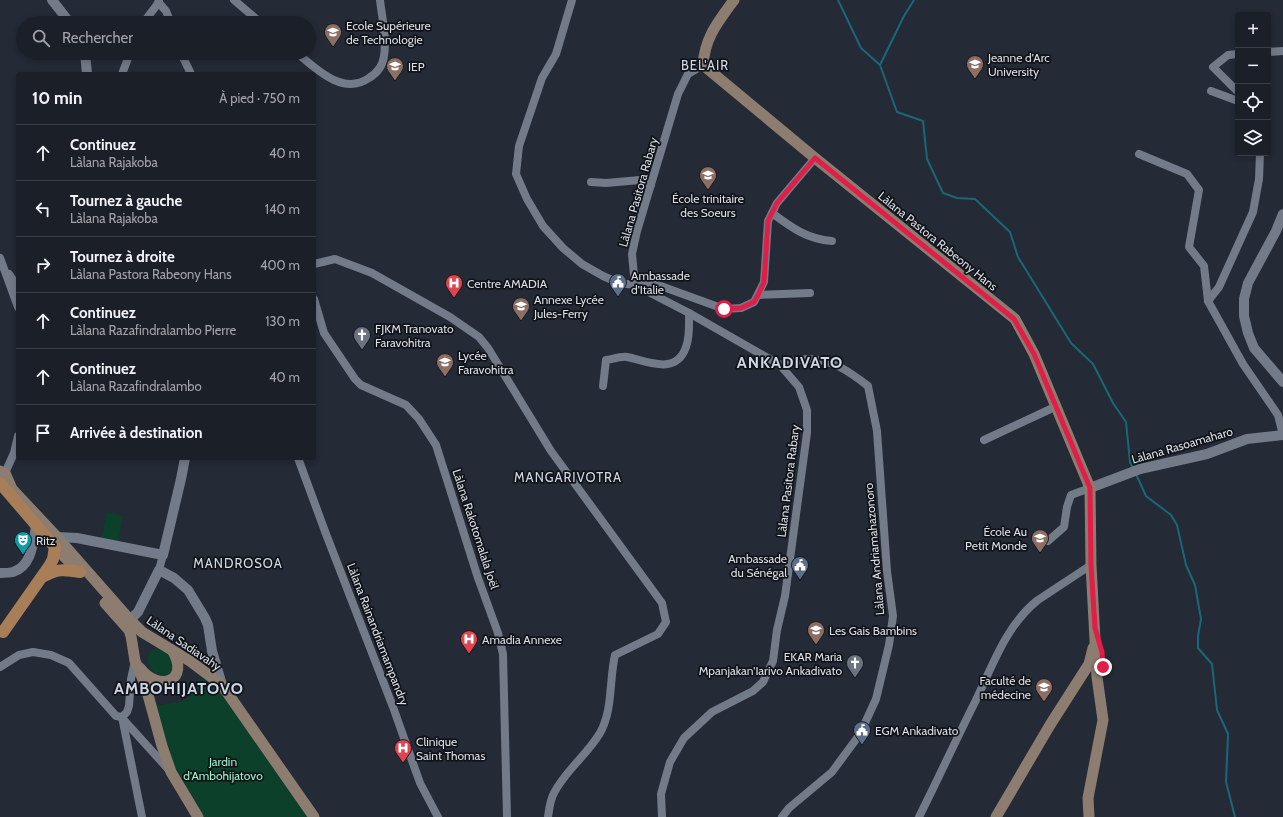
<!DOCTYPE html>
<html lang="fr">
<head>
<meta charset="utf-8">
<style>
	:root { --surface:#1b2028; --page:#282d34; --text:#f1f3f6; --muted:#a0a3a8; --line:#393e45 }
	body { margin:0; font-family:Cabin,sans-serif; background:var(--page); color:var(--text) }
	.controls { position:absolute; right:12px; top:12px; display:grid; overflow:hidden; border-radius:4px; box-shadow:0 2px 6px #0003 }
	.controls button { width:36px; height:36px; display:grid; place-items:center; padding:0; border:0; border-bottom:1px solid var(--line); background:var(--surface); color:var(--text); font:20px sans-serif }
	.stop { position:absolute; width:12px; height:12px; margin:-9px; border:3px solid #e11d48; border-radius:50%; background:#fff }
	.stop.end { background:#e11d48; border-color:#fff; box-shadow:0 1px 4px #0008 }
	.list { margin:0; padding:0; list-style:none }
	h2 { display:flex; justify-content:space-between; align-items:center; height:52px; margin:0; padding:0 16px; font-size:17px }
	h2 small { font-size:13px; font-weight:400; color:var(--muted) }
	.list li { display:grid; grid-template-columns:26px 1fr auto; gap:12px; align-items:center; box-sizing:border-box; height:56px; padding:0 16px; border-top:1px solid var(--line) }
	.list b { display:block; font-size:15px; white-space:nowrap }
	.list p { margin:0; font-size:13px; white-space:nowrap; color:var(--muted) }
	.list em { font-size:13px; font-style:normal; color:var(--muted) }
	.icon { flex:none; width:22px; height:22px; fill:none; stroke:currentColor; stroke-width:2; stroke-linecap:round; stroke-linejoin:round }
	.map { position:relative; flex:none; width:1283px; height:817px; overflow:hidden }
	.search { position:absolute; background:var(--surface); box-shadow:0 2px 6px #0003; left:16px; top:16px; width:300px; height:44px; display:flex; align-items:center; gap:10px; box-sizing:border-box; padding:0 14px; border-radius:22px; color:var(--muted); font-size:15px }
	.panel { position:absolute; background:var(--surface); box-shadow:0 2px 6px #0003; left:16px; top:72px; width:300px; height:388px; border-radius:4px }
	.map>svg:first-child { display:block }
</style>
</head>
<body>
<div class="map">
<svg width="1283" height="817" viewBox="0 0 1283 817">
	<rect width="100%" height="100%" fill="#242a36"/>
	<g fill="#0c402b">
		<polygon points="107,512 123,516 118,543 101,540"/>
		<path d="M155 649 165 651 173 660 172 673C169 674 166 676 163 676 149 674 140 655 155 649Z"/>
		<polygon points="199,678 222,685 314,817 198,817 171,772 155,706 183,701 190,696"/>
	</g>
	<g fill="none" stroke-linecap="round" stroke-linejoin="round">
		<g stroke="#1a6877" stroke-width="2">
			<polyline points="838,0 861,48 880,65 897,112 923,121 927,159 943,193 957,198 975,199 1010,232 1018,257 1071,343 1093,364 1113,403 1126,422 1130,462 1133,468"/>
			<polyline points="880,65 904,16 914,0"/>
			<polyline points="1136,474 1146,496 1171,515 1177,525 1186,565 1195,585 1201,619 1198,636 1198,648 1212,664 1217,710 1228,734 1226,782 1235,817"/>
		</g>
		<g stroke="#737a88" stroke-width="8">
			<polyline points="234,0 261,23"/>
			<polyline points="572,0 556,54 542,78 519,146 516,174 527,199 543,226 563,248 582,264 603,276 619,283 635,285 658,285 724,309 741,308 754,302 764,282 768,221 777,203 815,158"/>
			<polyline points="159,3 166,11 171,23"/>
			<path d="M144 23C147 16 158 6 159 0"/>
			<polyline points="1268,52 1283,51"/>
			<polyline points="181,53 191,74"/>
			<path d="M297 53C316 69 343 96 369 78 377 73 383 65 384 56 387 38 382 18 380 0"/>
			<polyline points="1238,54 1228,55 1213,67 1238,92"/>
			<polyline points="122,74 130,53"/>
			<polyline points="1211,91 1238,101"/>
			<polyline points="1139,154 1187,174 1199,190 1189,247 1204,266 1208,301 1243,364 1278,415 1283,435"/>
			<polyline points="591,182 606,183 640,180 651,185"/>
			<path d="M772 213C792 228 807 239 832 241"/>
			<polyline points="0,258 18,307"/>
			<path d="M314 264 335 259 372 273 450 317 479 337 488 348 551 451 662 603 666 622 658 634 615 655C609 681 613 710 600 733 587 755 565 771 554 793 550 800 549 810 548 817"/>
			<polyline points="9,274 18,287"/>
			<polyline points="758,295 810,293"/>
			<polyline points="314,299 324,333 355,379 361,385 406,405 419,419 436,445 478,578 498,633 503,654 507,817"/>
			<polyline points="1208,301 1219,287 1253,212 1259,179 1260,153"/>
			<path d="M780 365C789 363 799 359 808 359 832 359 850 372 868 386L877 431 887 571 893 616 889 645 876 699 860 734 832 772 789 808 782 817"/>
			<path d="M603 386 606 360C613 359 621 356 627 357 647 361 676 376 686 347 690 337 689 324 689 313"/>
			<polyline points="984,440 1057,406"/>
			<polyline points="298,458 326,534 393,707 420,783 438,817"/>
			<polyline points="5,473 14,453 18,436"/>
			<polyline points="1048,541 1064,527 1067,507 1071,495 1090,488"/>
			<polyline points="159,570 163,555"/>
			<polyline points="0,667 19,655 33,652 51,655 69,663 116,716 122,717"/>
			<polyline points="122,717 142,817"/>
			<polyline points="122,717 127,712 129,706 131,679 135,661"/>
			<polyline points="122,718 169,770"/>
			<polyline points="662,817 661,794 670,762 684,738 712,712 753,691 763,682 773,661 777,630 785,596 807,433 807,410 799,387 780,365 689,313 635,285 632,254 637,231 678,94 688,74 703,65"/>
			<path d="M919 817C938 779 956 740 975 702 992 667 1006 625 1038 600L1091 565"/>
		</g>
		<g stroke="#737a88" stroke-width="10">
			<polyline points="52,0 70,23"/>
			<polyline points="85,53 87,74"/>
			<polyline points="1283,214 1276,231 1248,283 1244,299 1244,316 1248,333 1254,348 1283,382"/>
			<polyline points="1090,488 1140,469 1207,454 1247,439 1283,435"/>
			<polyline points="57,537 77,538 163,555 181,479 185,458"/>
			<path d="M0 573C4 573 9 573 13 572 32 566 33 543 36 526"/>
			<polyline points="130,620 138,612 159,570 174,578 188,590 205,618 208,625 212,651 222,685"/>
		</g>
		<g stroke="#8d7c70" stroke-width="11">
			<path d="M734 0C718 22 705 37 703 65L815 158 1015 319 1034 354 1090 488 1091 565 1097 677 1103 720 1088 798 1089 817"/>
			<polyline points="0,471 5,473 12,489 57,537 130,620 142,632 190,661 222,685 314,817"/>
			<polyline points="55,547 77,570"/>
			<polyline points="105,603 129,630 131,636 135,661 145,684 162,746 171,772 198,817"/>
			<path d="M140 668C159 693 191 681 172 650"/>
			<polyline points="996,817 1050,725 1089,664 1093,648"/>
		</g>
		<g stroke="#a77e57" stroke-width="12">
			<polyline points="0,483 55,547 53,559 50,565 3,632"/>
			<path d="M42 577C58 569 62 569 80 572"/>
		</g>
	</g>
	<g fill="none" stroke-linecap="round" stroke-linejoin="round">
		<polyline stroke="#e11d48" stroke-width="5" points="724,309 741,308 754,302 758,295 764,282 768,221 777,203 815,158 1014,319 1034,354 1090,488 1091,565 1095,628 1102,652 1103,667"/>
	</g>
	<defs>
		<g id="university-pin" transform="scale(0.9)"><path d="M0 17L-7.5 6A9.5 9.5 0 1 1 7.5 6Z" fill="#8d6e63" stroke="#101318"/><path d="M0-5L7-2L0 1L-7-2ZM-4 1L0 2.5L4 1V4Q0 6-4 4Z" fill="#fff"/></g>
		<g id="school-pin" transform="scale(0.9)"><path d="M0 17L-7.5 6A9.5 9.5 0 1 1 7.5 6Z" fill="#8d6e63" stroke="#101318"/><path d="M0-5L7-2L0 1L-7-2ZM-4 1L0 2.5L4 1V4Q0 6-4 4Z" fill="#fff"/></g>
		<g id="civic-pin" transform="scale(0.9)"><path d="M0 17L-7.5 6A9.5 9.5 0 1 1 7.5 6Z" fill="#5c6f8a" stroke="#101318"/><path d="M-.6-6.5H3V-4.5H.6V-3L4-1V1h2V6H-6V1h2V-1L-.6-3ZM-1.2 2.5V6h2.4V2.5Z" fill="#fff"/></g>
		<g id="hospital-pin" transform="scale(0.9)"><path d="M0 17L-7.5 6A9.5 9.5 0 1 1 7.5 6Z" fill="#e0444e" stroke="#101318"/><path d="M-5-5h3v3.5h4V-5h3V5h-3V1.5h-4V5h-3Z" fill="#fff"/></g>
		<g id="church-pin" transform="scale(0.9)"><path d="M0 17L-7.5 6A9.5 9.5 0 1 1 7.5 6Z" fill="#6b7280" stroke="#101318"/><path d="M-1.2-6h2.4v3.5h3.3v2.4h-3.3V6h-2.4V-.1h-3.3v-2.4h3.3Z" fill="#fff"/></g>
		<g id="theatre-pin" transform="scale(0.9)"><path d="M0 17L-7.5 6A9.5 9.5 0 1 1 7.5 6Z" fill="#0f9aa8" stroke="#101318"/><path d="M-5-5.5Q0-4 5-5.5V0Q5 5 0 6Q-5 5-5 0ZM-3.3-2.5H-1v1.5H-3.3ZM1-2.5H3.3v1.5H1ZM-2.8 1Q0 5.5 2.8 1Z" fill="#fff"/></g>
	</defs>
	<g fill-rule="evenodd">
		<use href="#university-pin" x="333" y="32"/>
		<use href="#university-pin" x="975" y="64"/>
		<use href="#university-pin" x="395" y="66"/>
		<use href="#school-pin" x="708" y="175"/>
		<use href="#civic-pin" x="618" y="282"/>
		<use href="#hospital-pin" x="454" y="283"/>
		<use href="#school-pin" x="521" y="306"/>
		<use href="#church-pin" x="362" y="335"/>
		<use href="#school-pin" x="445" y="362"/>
		<use href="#school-pin" x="1040" y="538"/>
		<use href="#theatre-pin" x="23" y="540"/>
		<use href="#civic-pin" x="800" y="565"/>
		<use href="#school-pin" x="816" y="630"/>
		<use href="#hospital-pin" x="469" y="639"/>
		<use href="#church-pin" x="855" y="663"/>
		<use href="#university-pin" x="1044" y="687"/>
		<use href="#civic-pin" x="862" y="730"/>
		<use href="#hospital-pin" x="403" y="748"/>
	</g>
	<g text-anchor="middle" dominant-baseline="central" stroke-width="3.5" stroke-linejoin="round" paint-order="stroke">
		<g font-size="12" fill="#dadee6" stroke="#101318" text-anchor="start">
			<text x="346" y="25">Ecole Supérieure<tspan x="346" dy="14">de Technologie</tspan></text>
			<text x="988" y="57">Jeanne d'Arc<tspan x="988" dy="14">University</tspan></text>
			<text x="408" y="66">IEP</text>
			<text x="708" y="198" text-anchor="middle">École trinitaire<tspan x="708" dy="14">des Soeurs</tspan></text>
			<text x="631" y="275">Ambassade<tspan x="631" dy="14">d'Italie</tspan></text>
			<text x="467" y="283">Centre AMADIA</text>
			<text x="534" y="299">Annexe Lycée<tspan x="534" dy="14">Jules-Ferry</tspan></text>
			<text x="375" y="328">FJKM Tranovato<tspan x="375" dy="14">Faravohitra</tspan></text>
			<text x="458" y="355">Lycée<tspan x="458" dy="14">Faravohitra</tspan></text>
			<text x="1027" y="531" text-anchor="end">École Au<tspan x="1027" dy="14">Petit Monde</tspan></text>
			<text x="36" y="540">Ritz</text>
			<text x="787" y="558" text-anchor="end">Ambassade<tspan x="787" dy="14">du Sénégal</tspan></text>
			<text x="829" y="630">Les Gais Bambins</text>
			<text x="482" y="639">Amadia Annexe</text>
			<text x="842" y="656" text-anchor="end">EKAR Maria<tspan x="842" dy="14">Mpanjakan'Iarivo Ankadivato</tspan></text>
			<text x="1031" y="680" text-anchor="end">Faculté de<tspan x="1031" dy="14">médecine</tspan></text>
			<text x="875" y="730">EGM Ankadivato</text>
			<text x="416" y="741">Clinique<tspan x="416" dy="14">Saint Thomas</tspan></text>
		</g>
		<g font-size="12" fill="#dadee6" stroke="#101318">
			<text transform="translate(638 192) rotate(-74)">Làlana Pasitora Rabary</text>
			<text transform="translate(938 241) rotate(39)">Làlana Pastora Rabeony Hans</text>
			<text transform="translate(1182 445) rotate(-16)">Làlana Rasoamaharo</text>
			<text transform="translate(788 481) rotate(-83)">Làlana Pasitora Rabary</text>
			<text transform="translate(476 529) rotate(72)">Làlana Rakotomalala Joël</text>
			<text transform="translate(874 549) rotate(-95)">Làlana Andriamahazonoro</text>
			<text transform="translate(378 634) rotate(69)">Làlana Rainandriamampandry</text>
			<text transform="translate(184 643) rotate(34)">Làlana Sadiavahy</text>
		</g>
		<g font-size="12" fill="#99f1c5" stroke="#101318">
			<text x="223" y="761">Jardin<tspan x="223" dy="14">d'Ambohijatovo</tspan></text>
		</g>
		<g font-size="13" letter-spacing="1" fill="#cfd6e6" stroke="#101318">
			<text x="705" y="65">BEL'AIR</text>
			<text x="568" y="477">MANGARIVOTRA</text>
			<text x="238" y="563">MANDROSOA</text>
		</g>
		<g font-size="16" font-weight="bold" letter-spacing="1" fill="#cfd6e6" stroke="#101318">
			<text x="790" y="362">ANKADIVATO</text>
			<text x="179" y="688">AMBOHIJATOVO</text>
		</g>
	</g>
</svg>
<div class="controls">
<button>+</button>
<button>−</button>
<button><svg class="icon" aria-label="locate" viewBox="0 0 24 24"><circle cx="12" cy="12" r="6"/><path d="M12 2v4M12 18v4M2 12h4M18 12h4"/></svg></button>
<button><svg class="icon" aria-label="layers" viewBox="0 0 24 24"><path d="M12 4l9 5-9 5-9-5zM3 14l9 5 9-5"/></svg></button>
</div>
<div class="stop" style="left:724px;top:309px"></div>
<div class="stop end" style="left:1103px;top:667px"></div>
<div class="search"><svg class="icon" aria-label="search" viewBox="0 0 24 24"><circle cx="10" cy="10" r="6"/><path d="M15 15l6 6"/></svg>Rechercher</div>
<section class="panel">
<h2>10 min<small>À pied · 750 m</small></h2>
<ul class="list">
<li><svg class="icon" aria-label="ahead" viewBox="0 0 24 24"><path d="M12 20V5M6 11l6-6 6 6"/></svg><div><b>Continuez</b><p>Làlana Rajakoba</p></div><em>40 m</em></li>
<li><svg class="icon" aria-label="left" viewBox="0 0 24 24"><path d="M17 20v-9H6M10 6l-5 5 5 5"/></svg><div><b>Tournez à gauche</b><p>Làlana Rajakoba</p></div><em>140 m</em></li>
<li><svg class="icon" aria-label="right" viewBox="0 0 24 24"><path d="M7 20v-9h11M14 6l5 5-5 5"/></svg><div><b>Tournez à droite</b><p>Làlana Pastora Rabeony Hans</p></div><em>400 m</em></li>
<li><svg class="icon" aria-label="ahead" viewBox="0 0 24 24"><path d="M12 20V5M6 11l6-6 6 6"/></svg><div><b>Continuez</b><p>Làlana Razafindralambo Pierre</p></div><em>130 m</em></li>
<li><svg class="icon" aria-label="ahead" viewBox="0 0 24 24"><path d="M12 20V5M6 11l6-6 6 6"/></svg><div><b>Continuez</b><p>Làlana Razafindralambo</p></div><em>40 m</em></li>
<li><svg class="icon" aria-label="arrive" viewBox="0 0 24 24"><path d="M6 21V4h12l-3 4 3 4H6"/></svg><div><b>Arrivée à destination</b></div></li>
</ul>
</section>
</div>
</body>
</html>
